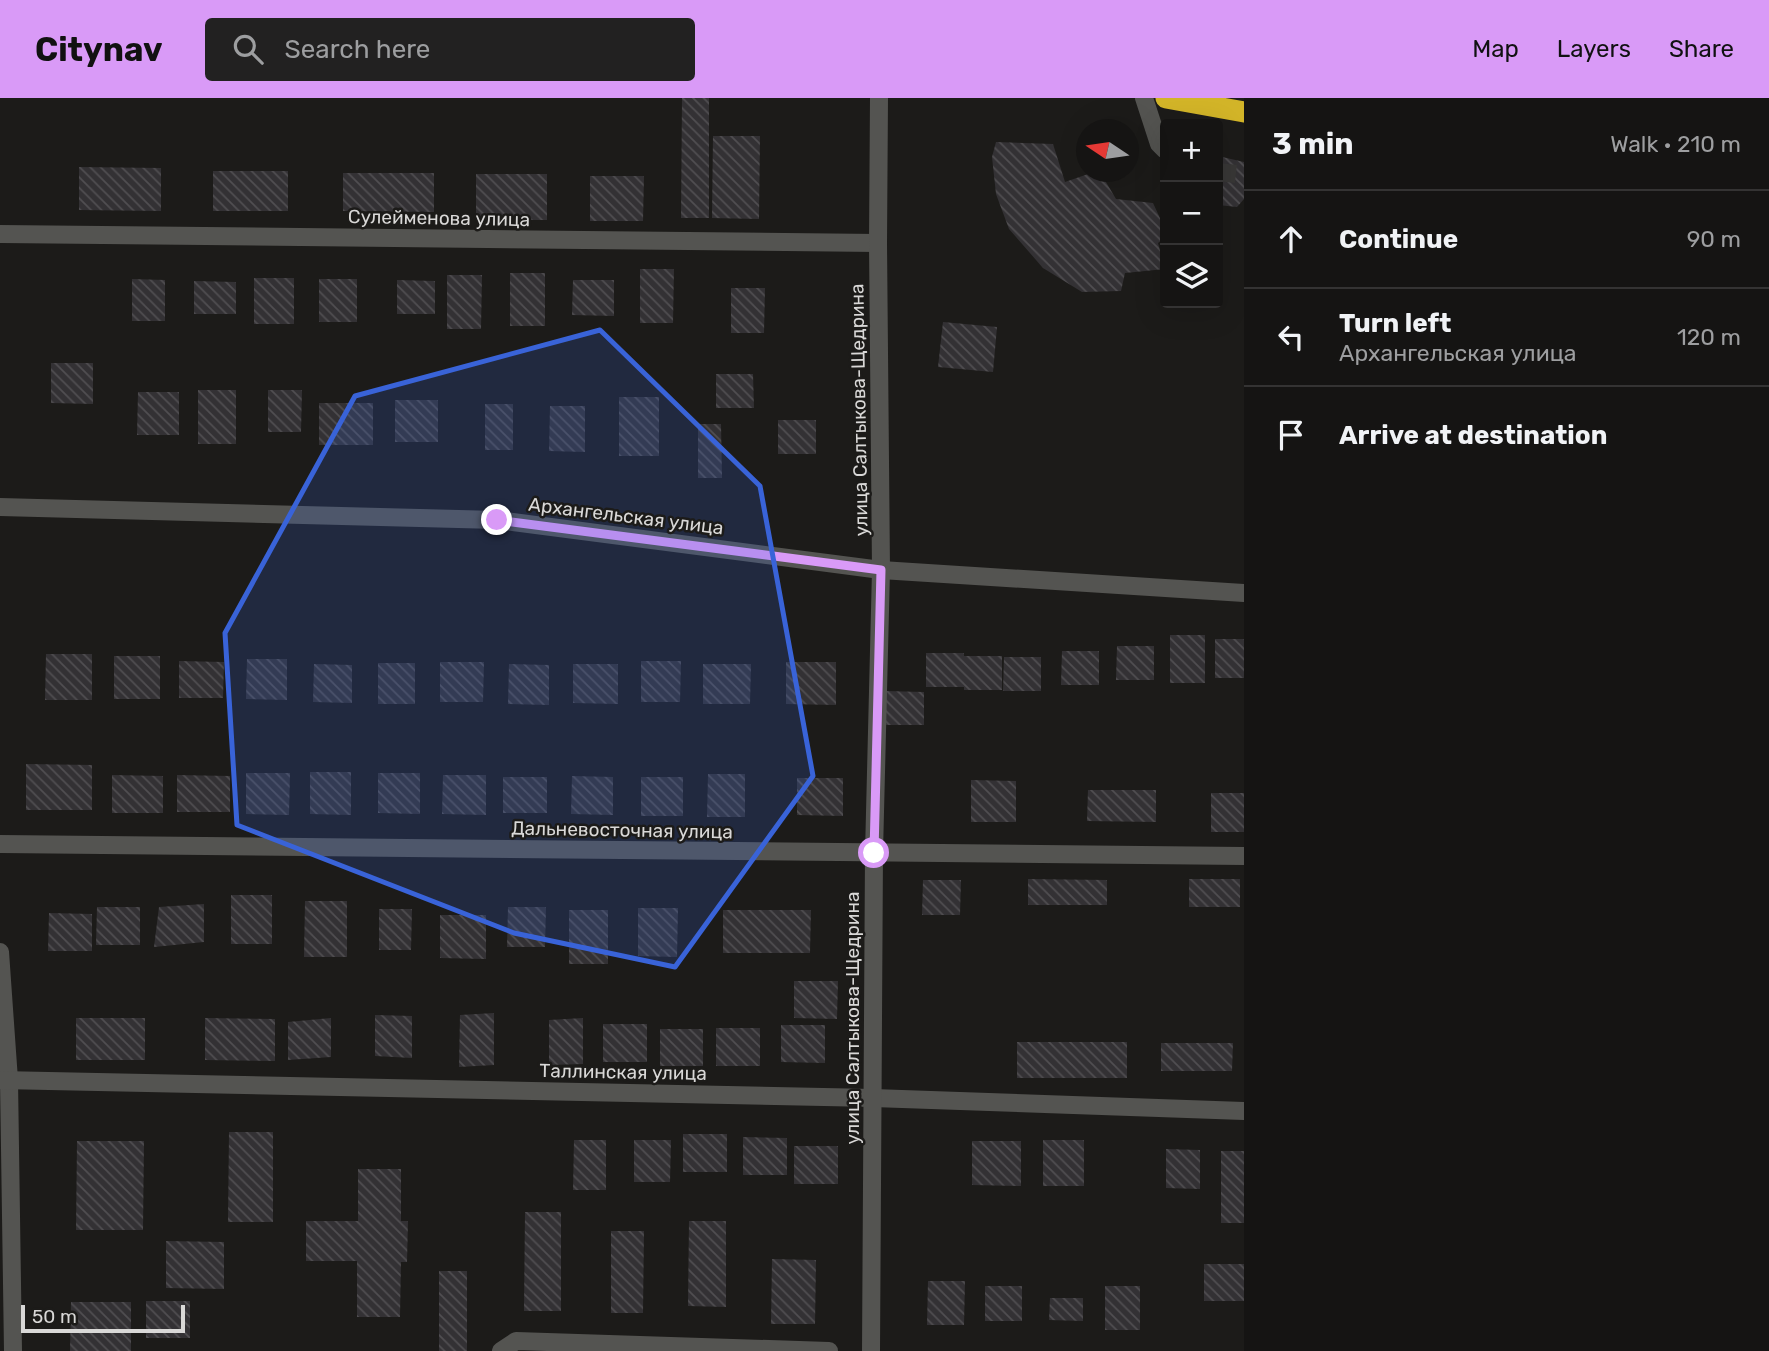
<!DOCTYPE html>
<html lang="en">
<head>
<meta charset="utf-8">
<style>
	:root { --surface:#151413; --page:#222121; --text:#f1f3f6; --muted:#9d9ea0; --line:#343333; --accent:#d99af7 }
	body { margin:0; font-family:Rubik,sans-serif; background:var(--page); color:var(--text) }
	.controls { position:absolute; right:21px; top:21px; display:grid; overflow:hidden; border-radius:7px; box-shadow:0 7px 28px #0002 }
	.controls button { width:63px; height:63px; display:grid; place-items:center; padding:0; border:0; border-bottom:2px solid var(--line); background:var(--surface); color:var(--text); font:35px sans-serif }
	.compass { position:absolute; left:1076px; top:21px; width:63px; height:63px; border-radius:50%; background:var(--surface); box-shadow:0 7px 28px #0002; rotate:283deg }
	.scale { position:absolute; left:21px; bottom:18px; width:164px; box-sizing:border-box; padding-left:7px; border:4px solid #d9d8d7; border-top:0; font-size:19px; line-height:24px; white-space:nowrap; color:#d9d8d7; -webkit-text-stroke:5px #1c1b19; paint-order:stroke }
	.stop { position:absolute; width:21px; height:21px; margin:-16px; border:5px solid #d99af7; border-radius:50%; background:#fff }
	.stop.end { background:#d99af7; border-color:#fff; box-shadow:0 2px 7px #0008 }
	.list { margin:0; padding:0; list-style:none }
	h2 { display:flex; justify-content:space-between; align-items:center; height:91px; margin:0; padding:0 28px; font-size:30px }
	h2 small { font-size:23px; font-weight:400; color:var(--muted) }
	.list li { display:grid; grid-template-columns:46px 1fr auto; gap:21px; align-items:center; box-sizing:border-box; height:98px; padding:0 28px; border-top:2px solid var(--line) }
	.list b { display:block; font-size:26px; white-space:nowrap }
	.list p { margin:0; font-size:23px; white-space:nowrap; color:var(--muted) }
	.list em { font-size:23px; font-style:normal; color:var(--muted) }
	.icon { flex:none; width:38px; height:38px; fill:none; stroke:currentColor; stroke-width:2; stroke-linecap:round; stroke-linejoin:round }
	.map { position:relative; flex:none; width:1244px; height:1253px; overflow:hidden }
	header { display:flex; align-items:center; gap:42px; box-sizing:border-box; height:98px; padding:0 35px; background:var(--accent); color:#111 }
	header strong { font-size:33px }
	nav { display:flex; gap:38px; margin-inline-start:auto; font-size:24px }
	.search { width:490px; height:63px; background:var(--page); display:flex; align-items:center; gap:18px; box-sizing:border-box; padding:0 24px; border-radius:7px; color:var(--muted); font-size:26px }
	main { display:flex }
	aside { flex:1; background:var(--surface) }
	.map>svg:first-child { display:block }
</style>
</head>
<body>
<header>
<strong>Citynav</strong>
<div class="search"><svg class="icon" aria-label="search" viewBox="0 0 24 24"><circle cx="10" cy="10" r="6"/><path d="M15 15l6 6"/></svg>Search here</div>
<nav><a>Map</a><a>Layers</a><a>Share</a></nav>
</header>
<main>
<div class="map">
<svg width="1244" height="1253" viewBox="0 0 1244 1253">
	<defs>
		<pattern id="building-back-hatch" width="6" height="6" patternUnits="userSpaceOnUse" patternTransform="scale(1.75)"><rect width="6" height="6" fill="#333134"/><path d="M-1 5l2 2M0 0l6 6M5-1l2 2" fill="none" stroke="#504e51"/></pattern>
	</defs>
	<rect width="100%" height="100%" fill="#1c1b19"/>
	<g fill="url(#building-back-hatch)">
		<polygon points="682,0 709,0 709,120 681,120"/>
		<polygon points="713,38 760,38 759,121 712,120"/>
		<polygon points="996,44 1053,46 1065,84 1094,74 1100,74 1116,101 1153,105 1165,131 1165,140 1158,145 1165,171 1125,175 1121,193 1082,194 1043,170 1009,131 996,96 992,59"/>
		<polygon points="1218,58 1244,64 1244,101 1237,109 1218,107"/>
		<polygon points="79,69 161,70 161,113 79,112"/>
		<rect x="213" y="73" width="75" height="40"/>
		<polygon points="343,75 434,75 434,114 343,113"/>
		<rect x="476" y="76" width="71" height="46"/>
		<polygon points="590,78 644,78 643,123 590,123"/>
		<polygon points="640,171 674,171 673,225 640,225"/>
		<rect x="510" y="175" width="35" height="53"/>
		<polygon points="447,177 482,177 481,231 447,231"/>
		<rect x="254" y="180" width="40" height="46"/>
		<polygon points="132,181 165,182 165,223 132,223"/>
		<rect x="319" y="181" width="38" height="43"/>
		<polygon points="397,182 435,183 435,216 397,216"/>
		<polygon points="573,182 614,182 614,218 572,217"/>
		<polygon points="194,183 236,184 236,216 194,216"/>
		<polygon points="731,190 765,190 764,235 731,235"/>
		<polygon points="943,224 997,229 993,274 938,269"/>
		<polygon points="51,265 93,265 93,306 51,305"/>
		<polygon points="716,276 753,276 754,310 716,310"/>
		<rect x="198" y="292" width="38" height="54"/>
		<polygon points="268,292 302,292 301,334 268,334"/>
		<polygon points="138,294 179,294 179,337 137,337"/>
		<rect x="619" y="299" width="40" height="59"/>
		<rect x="395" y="302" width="43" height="42"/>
		<rect x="319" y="305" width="54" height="42"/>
		<rect x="485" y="306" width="28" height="46"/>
		<polygon points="550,308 585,308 585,354 549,353"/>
		<rect x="778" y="322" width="38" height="34"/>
		<polygon points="698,326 721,326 722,380 698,380"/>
		<rect x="1170" y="537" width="35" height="48"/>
		<rect x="1215" y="541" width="29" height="39"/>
		<polygon points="1117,548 1154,548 1154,582 1116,582"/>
		<polygon points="1062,553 1099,553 1099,587 1061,587"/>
		<polygon points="926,555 964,555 964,558 1002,558 1002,592 964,592 964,589 926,589"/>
		<polygon points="46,556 92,556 92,602 45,602"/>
		<rect x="114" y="558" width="46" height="43"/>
		<polygon points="1004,559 1041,559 1041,593 1003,593"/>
		<polygon points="247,561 287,561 287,602 246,601"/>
		<polygon points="179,563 224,564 223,600 179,600"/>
		<polygon points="641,563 681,563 680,604 641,604"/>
		<polygon points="440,564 484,564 483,604 440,604"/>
		<polygon points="786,564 836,564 836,607 786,606"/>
		<rect x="378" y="565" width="37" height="41"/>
		<polygon points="314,566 352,567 352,605 313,604"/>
		<polygon points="509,566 549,567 549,607 508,606"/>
		<polygon points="573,566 618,566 618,606 573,605"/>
		<polygon points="703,566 751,566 750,606 703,606"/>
		<polygon points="886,593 924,594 924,627 886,627"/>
		<polygon points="26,666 92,667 92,712 26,712"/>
		<polygon points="310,674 351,674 351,717 310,716"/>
		<polygon points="246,675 290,675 289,717 246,716"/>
		<polygon points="378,675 420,675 420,716 378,715"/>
		<polygon points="708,676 745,676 745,719 707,719"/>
		<polygon points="112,677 163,678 163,715 112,715"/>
		<polygon points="177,677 230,678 230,714 177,714"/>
		<polygon points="443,677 486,677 486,717 442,716"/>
		<polygon points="572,678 613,679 613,717 571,716"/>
		<rect x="503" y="679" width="44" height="36"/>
		<rect x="641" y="679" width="42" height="39"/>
		<polygon points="797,680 843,680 843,718 797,717"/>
		<polygon points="971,682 1016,683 1016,724 971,724"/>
		<polygon points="1088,692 1156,692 1156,724 1087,723"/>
		<rect x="1211" y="695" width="33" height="39"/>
		<polygon points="1028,781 1107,782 1107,807 1028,807"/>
		<rect x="1189" y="781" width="51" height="28"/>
		<polygon points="923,782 961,782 960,817 922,817"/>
		<rect x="231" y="797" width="41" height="49"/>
		<polygon points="305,803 347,803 347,859 304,859"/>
		<polygon points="204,806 204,844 154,849 159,809"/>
		<polygon points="97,809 140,809 140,847 96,847"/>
		<polygon points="508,809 546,809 545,849 507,849"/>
		<polygon points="638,810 678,810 677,859 638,858"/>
		<polygon points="379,811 412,811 411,852 379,852"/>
		<rect x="569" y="812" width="39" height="54"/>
		<polygon points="723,812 811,812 810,855 723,855"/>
		<polygon points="49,815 92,816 92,853 48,853"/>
		<polygon points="440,817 486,817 486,861 440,860"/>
		<polygon points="794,883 838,883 837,921 794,920"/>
		<polygon points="494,915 494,967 459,969 460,917"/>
		<polygon points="375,917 412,918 412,960 375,958"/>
		<rect x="76" y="920" width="69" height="42"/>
		<polygon points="205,920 275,921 275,963 205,962"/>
		<polygon points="331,920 331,959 288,962 288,924"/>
		<polygon points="583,920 583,966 549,967 549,922"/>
		<rect x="603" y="926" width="44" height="38"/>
		<polygon points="781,927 825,927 825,965 781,964"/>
		<rect x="716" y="930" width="44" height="38"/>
		<rect x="660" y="931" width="43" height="37"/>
		<rect x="1017" y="944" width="110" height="36"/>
		<polygon points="1161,945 1233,945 1232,973 1161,973"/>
		<polygon points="229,1034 273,1034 273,1124 228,1124"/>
		<rect x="683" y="1036" width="44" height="38"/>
		<polygon points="743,1039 787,1040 787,1077 743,1077"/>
		<polygon points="574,1042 606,1042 606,1092 573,1092"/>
		<polygon points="634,1042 671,1042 670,1084 634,1084"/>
		<rect x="1043" y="1042" width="41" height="46"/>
		<polygon points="77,1043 144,1043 143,1132 76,1132"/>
		<polygon points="972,1043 1021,1043 1021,1088 972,1087"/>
		<rect x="794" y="1048" width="44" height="38"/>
		<polygon points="1166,1051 1200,1052 1200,1091 1166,1090"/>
		<rect x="1221" y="1053" width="23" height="72"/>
		<polygon points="358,1071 401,1071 401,1123 408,1123 407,1164 401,1164 400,1219 357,1219 357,1163 306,1163 306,1123 358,1123"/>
		<polygon points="525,1114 561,1114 561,1213 524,1213"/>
		<polygon points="689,1123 726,1123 726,1209 688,1208"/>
		<polygon points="611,1133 644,1133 643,1215 611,1215"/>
		<polygon points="166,1143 224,1144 224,1191 166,1190"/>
		<polygon points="772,1161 816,1162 815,1226 771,1226"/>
		<rect x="1204" y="1166" width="40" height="37"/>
		<rect x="439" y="1173" width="28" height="80"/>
		<polygon points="928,1183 965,1183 964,1227 927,1227"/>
		<rect x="985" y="1188" width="37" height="35"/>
		<rect x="1105" y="1188" width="35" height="44"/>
		<polygon points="1050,1200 1083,1200 1083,1223 1049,1222"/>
		<rect x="146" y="1203" width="44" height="37"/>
		<polygon points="71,1204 131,1204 131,1253 70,1253"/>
	</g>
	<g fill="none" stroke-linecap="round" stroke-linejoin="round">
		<polyline stroke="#383736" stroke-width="18" stroke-dasharray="18 9" stroke-linecap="butt" points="1218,74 1244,77"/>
		<g stroke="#545451" stroke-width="18">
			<polyline points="1144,0 1159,46 1165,52"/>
			<polyline points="0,136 878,145"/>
			<polyline points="0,409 497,422 881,472 1244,495"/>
			<polyline points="0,746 1244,758"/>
			<polyline points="0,854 9,982 13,1253"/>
			<polyline points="0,982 873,1000 1244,1013"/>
			<polyline points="501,1253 516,1243 829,1253"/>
			<polyline points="871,1253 874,755 881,472 878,145 879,0"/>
		</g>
		<polyline stroke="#d2b428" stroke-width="21" points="1166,0 1244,14"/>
	</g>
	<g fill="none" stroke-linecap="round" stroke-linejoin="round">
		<polyline stroke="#d99af7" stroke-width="9" points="497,422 881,472 874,755"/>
	</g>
	<path fill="#3963d8" fill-opacity="0.2" stroke="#3963d8" stroke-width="5" stroke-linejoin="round" d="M600 232 760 388 813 678 675 869 514 835 237 727 225 535 355 298Z"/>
	<g text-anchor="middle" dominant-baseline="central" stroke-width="5" stroke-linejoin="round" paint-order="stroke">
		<g font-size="19" fill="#d9d8d7" stroke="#1c1b19">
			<text transform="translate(439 120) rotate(1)">Сулейменова улица</text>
			<text transform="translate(859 312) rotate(-91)">улица Салтыкова-Щедрина</text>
			<text transform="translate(626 418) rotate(7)">Архангельская улица</text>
			<text transform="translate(622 732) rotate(1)">Дальневосточная улица</text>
			<text transform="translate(852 920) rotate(-90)">улица Салтыкова-Щедрина</text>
			<text transform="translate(623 974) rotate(1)">Таллинская улица</text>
		</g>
	</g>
</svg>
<div class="controls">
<button>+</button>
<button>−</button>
<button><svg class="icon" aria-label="layers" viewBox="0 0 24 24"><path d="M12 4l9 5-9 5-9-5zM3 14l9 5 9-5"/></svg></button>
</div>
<svg class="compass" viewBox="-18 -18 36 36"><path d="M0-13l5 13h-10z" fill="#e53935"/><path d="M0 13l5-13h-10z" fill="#9d9ea0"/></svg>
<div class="scale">50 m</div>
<div class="stop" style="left:874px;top:755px"></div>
<div class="stop end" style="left:497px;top:422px"></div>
</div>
<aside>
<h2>3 min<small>Walk · 210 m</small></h2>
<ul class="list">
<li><svg class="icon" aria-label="ahead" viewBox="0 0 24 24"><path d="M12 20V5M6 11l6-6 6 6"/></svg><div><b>Continue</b></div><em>90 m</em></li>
<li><svg class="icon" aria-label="left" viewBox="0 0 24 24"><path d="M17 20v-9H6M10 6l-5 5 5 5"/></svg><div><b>Turn left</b><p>Архангельская улица</p></div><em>120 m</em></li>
<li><svg class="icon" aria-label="arrive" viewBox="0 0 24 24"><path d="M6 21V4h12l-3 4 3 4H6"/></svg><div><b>Arrive at destination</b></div></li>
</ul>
</aside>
</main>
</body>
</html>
